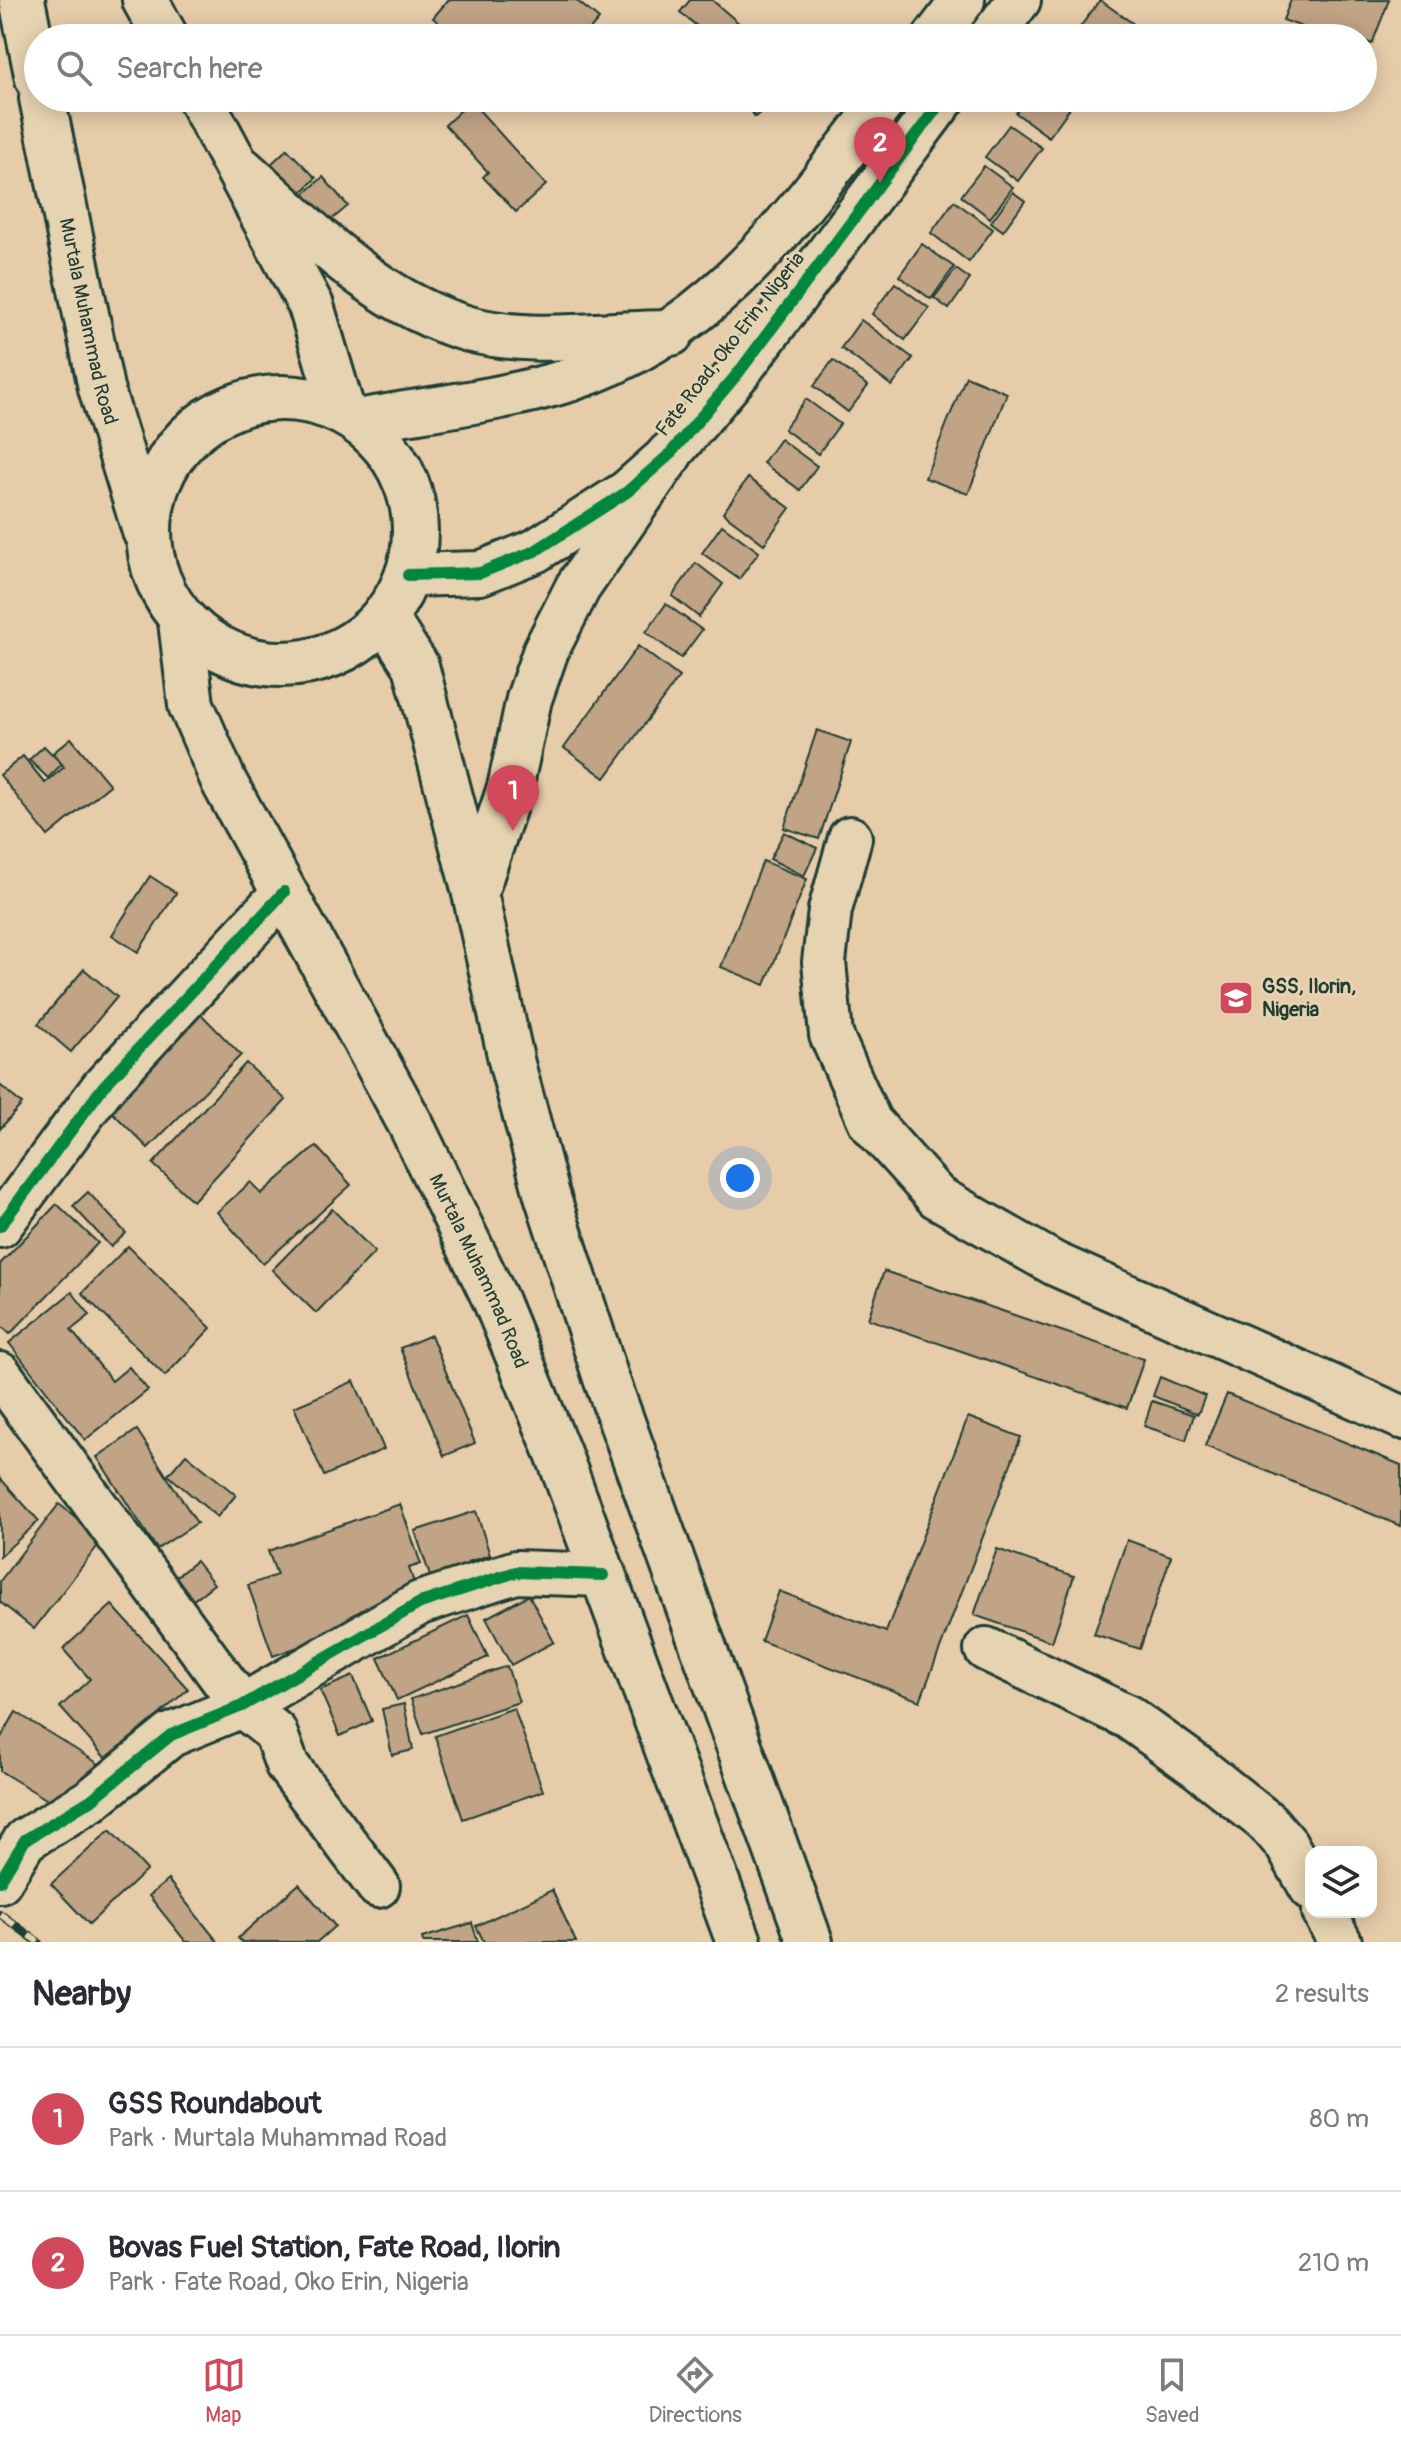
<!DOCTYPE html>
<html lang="en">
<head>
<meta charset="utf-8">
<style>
	:root { --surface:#fff; --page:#f7f7f7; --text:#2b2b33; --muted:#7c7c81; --line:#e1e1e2; --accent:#d1495b }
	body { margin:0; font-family:Pangolin,sans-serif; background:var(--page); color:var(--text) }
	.controls { position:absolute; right:24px; bottom:24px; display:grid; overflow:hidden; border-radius:16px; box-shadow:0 4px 20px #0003 }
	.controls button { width:72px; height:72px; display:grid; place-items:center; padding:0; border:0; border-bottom:2px solid var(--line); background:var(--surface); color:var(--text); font:40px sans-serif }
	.you { position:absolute; left:740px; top:1178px; width:28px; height:28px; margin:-20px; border:6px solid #fff; border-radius:50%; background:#1a73e8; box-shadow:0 0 0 12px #1a73e833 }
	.badge { display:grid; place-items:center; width:52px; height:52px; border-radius:50%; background:var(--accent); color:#fff; font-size:26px; font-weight:700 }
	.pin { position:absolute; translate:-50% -66px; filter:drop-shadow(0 2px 4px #0008) }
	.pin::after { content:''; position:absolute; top:42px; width:28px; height:24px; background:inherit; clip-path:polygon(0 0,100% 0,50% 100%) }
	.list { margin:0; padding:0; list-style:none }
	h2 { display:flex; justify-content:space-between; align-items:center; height:104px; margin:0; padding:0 32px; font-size:34px }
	h2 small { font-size:26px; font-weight:400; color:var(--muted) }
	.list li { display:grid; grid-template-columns:52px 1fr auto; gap:24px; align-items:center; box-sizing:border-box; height:144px; padding:0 32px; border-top:2px solid var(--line) }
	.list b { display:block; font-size:30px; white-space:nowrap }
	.list p { margin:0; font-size:26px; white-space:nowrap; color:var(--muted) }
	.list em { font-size:26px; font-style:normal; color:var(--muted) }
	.icon { flex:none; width:44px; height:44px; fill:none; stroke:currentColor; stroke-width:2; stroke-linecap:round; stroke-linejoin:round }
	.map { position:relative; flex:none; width:1401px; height:1942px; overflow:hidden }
	.search { position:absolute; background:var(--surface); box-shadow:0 4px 20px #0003; left:24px; right:24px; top:24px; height:88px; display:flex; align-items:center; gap:20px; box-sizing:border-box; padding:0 28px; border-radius:44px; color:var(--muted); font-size:30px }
	.sheet { height:392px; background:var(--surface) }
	nav { display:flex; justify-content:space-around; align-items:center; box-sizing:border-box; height:112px; border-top:2px solid var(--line); background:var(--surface); font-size:22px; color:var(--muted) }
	nav a { display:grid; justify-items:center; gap:4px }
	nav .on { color:var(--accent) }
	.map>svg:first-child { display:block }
</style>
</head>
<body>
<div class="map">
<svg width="1401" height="1942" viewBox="0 0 1401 1942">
	<rect width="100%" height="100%" fill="#e7ccaa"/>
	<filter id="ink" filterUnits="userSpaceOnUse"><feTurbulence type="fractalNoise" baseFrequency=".0125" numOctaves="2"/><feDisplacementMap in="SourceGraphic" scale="16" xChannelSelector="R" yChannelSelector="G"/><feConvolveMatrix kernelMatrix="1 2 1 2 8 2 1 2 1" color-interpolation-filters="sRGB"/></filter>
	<g filter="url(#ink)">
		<g fill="#c1a385" stroke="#1f3d34" stroke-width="2">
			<polygon points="448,0 576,0 599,19 583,38 456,38 433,18"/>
			<polygon points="690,0 712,0 756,38 711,38 680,12"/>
			<polygon points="1100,0 1135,25 1125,38 1080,38 1075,34"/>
			<polygon points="1291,0 1389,0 1372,44 1341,32 1339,38 1314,38 1316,32 1283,20"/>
			<polygon points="743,98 770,98 773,102 755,117"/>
			<polygon points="1027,98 1062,98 1072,105 1049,137 1016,113"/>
			<polygon points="471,101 546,185 516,212 483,177 488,172 445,125"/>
			<polygon points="1009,125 1042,148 1018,181 985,157"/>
			<polygon points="287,149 316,178 296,198 266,169"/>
			<polygon points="984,166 1013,187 990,218 961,196"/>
			<polygon points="323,177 348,206 317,232 293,204"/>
			<polygon points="1013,192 1025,201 1003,231 991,222"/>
			<polygon points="954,201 993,229 969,262 931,233"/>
			<polygon points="922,244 954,267 931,299 899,276"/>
			<polygon points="956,269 970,279 949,309 934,298"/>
			<polygon points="895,283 929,308 905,340 872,314"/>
			<polygon points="861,320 913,358 892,386 841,348"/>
			<polygon points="833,360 868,386 848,412 814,386"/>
			<polygon points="966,376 1007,393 968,494 925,478"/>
			<polygon points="806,399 840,424 818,454 784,429"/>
			<polygon points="780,439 817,466 800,490 763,463"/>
			<polygon points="748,478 790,508 764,544 723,513"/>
			<polygon points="722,525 759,552 739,579 702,553"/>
			<polygon points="696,563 723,584 699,617 672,596"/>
			<polygon points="666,604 702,630 681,658 646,632"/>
			<polygon points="638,646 679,677 605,778 564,748"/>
			<polygon points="817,730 851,742 819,839 784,828"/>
			<polygon points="71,738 110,785 48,836 0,775 23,756 45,783 64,767 53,753"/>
			<polygon points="44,746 62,764 48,778 29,760"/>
			<polygon points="784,832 817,848 804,876 770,859"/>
			<polygon points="763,861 807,879 765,985 721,967"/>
			<polygon points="150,876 176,893 138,952 112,935"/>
			<polygon points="84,969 117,997 71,1052 38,1024"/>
			<polygon points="196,1009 241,1055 148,1148 102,1102"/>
			<polygon points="246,1063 286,1100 193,1201 153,1164"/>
			<polygon points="0,1085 22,1104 0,1129"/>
			<polygon points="316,1146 351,1185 263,1264 217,1212 251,1182 261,1194"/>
			<polygon points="88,1192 126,1233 111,1247 73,1206"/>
			<polygon points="57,1204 98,1243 10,1334 0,1325 0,1264"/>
			<polygon points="332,1209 375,1252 316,1313 272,1270"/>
			<polygon points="128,1246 211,1328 165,1376 82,1293"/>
			<polygon points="884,1271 1144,1359 1127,1408 868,1319"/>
			<polygon points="72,1292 90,1315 71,1330 112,1381 129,1367 148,1390 85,1440 9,1343"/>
			<polygon points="431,1335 475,1443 444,1456 400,1348"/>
			<polygon points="1160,1377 1205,1396 1198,1414 1153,1396"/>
			<polygon points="354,1381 384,1449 324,1476 294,1407"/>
			<polygon points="1227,1394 1401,1465 1401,1526 1205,1446"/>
			<polygon points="1152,1401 1194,1415 1186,1440 1144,1426"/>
			<polygon points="968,1417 1021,1437 920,1701 761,1641 779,1591 886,1632"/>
			<polygon points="137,1430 197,1523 157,1549 97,1457"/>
			<polygon points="186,1454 236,1495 217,1517 168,1475"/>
			<polygon points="0,1478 39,1521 0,1556"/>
			<polygon points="59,1504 103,1539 34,1629 0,1602 0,1581"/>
			<polygon points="400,1504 421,1564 409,1568 421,1603 273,1656 248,1585 277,1575 268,1551"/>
			<polygon points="476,1511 490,1555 468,1562 476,1585 437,1597 415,1531"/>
			<polygon points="1127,1540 1171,1556 1140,1649 1094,1634"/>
			<polygon points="997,1549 1074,1576 1052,1642 974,1615"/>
			<polygon points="196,1561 214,1584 183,1608 166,1585"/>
			<polygon points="529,1595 554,1642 511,1665 486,1618"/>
			<polygon points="112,1605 188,1689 108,1761 60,1707 90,1679 63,1649"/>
			<polygon points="468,1615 488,1657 397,1700 378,1658"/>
			<polygon points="507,1666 519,1702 423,1734 411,1699"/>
			<polygon points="353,1676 372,1721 340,1736 320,1690"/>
			<polygon points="404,1704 413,1750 392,1755 382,1709"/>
			<polygon points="514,1708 543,1791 463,1819 435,1736"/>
			<polygon points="16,1712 99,1764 69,1813 0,1771 0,1739"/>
			<polygon points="110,1830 147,1870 89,1924 51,1884"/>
			<polygon points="168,1880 218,1942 186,1942 149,1896"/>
			<polygon points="299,1884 335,1926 317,1942 242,1942 238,1938"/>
			<polygon points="552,1890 576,1942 484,1942 476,1926"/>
			<polygon points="472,1923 478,1942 423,1942 422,1938"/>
		</g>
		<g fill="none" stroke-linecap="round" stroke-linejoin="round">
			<g stroke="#1f3d34" stroke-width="48">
				<g id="minor">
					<polyline points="934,38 963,0"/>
					<polyline points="990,38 1019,0"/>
					<path d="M359 421C428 408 502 401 569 380 716 333 796 213 886 98"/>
					<polyline points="408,575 480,573 535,551 627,492 669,455 739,372 944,98"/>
					<polyline points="850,838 830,910 824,962 831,1035 870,1122 937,1197 1055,1264 1401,1417"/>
					<polyline points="0,1226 103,1087 284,892"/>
					<polyline points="0,1374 242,1706 275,1732 287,1765 378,1886"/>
					<polyline points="986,1649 1128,1717 1199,1768 1268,1823 1286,1844 1311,1888"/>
					<polyline points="0,1881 25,1840 91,1800 171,1735 242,1706 420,1603 516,1572 603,1575"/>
					<polyline points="1324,1912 1340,1942"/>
				</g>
			</g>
			<g stroke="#1f3d34" stroke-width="50">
				<g id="highway">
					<polyline points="22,0 38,79"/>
					<polyline points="145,0 166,38"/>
					<path id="s1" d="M42 98 101 388 145 531"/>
					<polyline points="200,98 311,306 342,410"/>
					<path d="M241 169C311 231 376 303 469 329 533 346 606 333 671 333"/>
					<circle cx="282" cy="531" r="133"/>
					<path id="s2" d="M181 621 191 705 224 782 411 1125 495 1299 558 1453 739 1942"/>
					<polyline points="387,621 416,666 475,893 512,1064 547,1195 606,1378 810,1942"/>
					<polyline points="475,893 510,788 529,699 546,650 578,587 669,455"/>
				</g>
			</g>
			<use href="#minor" stroke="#e6d3b1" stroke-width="42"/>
			<use href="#highway" stroke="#e6d3b1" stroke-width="44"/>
			<g stroke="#1f3d34" stroke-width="9">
				<polyline id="rail" points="0,1914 38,1942"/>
			</g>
			<use href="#rail" stroke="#e6d3b1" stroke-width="6" stroke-dasharray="18" stroke-linecap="butt"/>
			<g stroke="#e6d3b1" stroke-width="17">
				<g id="cycleway">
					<polyline points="408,575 480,573 535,551 627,492 669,455 739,372 944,98"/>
					<polyline points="0,1226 103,1087 284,892"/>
					<polyline points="0,1881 25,1840 91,1800 171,1735 242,1706 420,1603 516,1572 603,1575"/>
				</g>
			</g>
			<use href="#cycleway" stroke="#00873e" stroke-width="12"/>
		</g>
	</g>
	<defs>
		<g id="school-square" transform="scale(1.8)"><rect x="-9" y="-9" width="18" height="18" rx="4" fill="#d1495b" stroke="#e6d3b1"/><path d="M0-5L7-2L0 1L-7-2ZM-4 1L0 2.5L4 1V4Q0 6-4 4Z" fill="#fff"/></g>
	</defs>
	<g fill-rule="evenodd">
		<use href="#school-square" x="1236" y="998"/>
	</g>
	<g text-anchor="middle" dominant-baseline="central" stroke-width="6" stroke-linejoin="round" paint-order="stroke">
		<g font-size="20" fill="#1f3d34" stroke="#e6d3b1">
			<text stroke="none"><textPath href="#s1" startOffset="228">Murtala Muhammad Road</textPath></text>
			<text transform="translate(730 344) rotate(-52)">Fate Road, Oko Erin, Nigeria</text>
			<text stroke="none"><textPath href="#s2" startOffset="720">Murtala Muhammad Road</textPath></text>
		</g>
		<g font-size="20" font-weight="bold" fill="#1f3d34" stroke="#e6d3b1" text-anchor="start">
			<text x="1262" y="986">GSS, Ilorin,<tspan x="1262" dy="23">Nigeria</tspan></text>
		</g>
	</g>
</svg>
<div class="controls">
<button><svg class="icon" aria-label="layers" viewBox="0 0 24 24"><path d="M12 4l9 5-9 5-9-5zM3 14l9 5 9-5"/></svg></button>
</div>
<div class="you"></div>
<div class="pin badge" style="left:513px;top:831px">1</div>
<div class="pin badge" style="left:880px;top:183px">2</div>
<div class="search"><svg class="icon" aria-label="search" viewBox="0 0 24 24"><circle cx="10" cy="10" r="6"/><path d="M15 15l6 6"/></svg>Search here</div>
</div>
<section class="sheet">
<h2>Nearby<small>2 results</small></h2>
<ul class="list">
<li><span class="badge">1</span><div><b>GSS Roundabout</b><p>Park · Murtala Muhammad Road</p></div><em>80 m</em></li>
<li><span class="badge">2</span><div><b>Bovas Fuel Station, Fate Road, Ilorin</b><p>Park · Fate Road, Oko Erin, Nigeria</p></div><em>210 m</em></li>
</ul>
</section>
<nav>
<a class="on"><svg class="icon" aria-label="map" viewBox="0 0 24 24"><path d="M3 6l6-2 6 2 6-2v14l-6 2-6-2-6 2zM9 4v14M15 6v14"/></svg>Map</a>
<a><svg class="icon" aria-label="directions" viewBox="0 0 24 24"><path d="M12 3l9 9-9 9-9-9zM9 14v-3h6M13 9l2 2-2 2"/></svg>Directions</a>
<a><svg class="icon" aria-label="saved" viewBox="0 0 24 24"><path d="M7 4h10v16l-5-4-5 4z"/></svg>Saved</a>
</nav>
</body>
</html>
